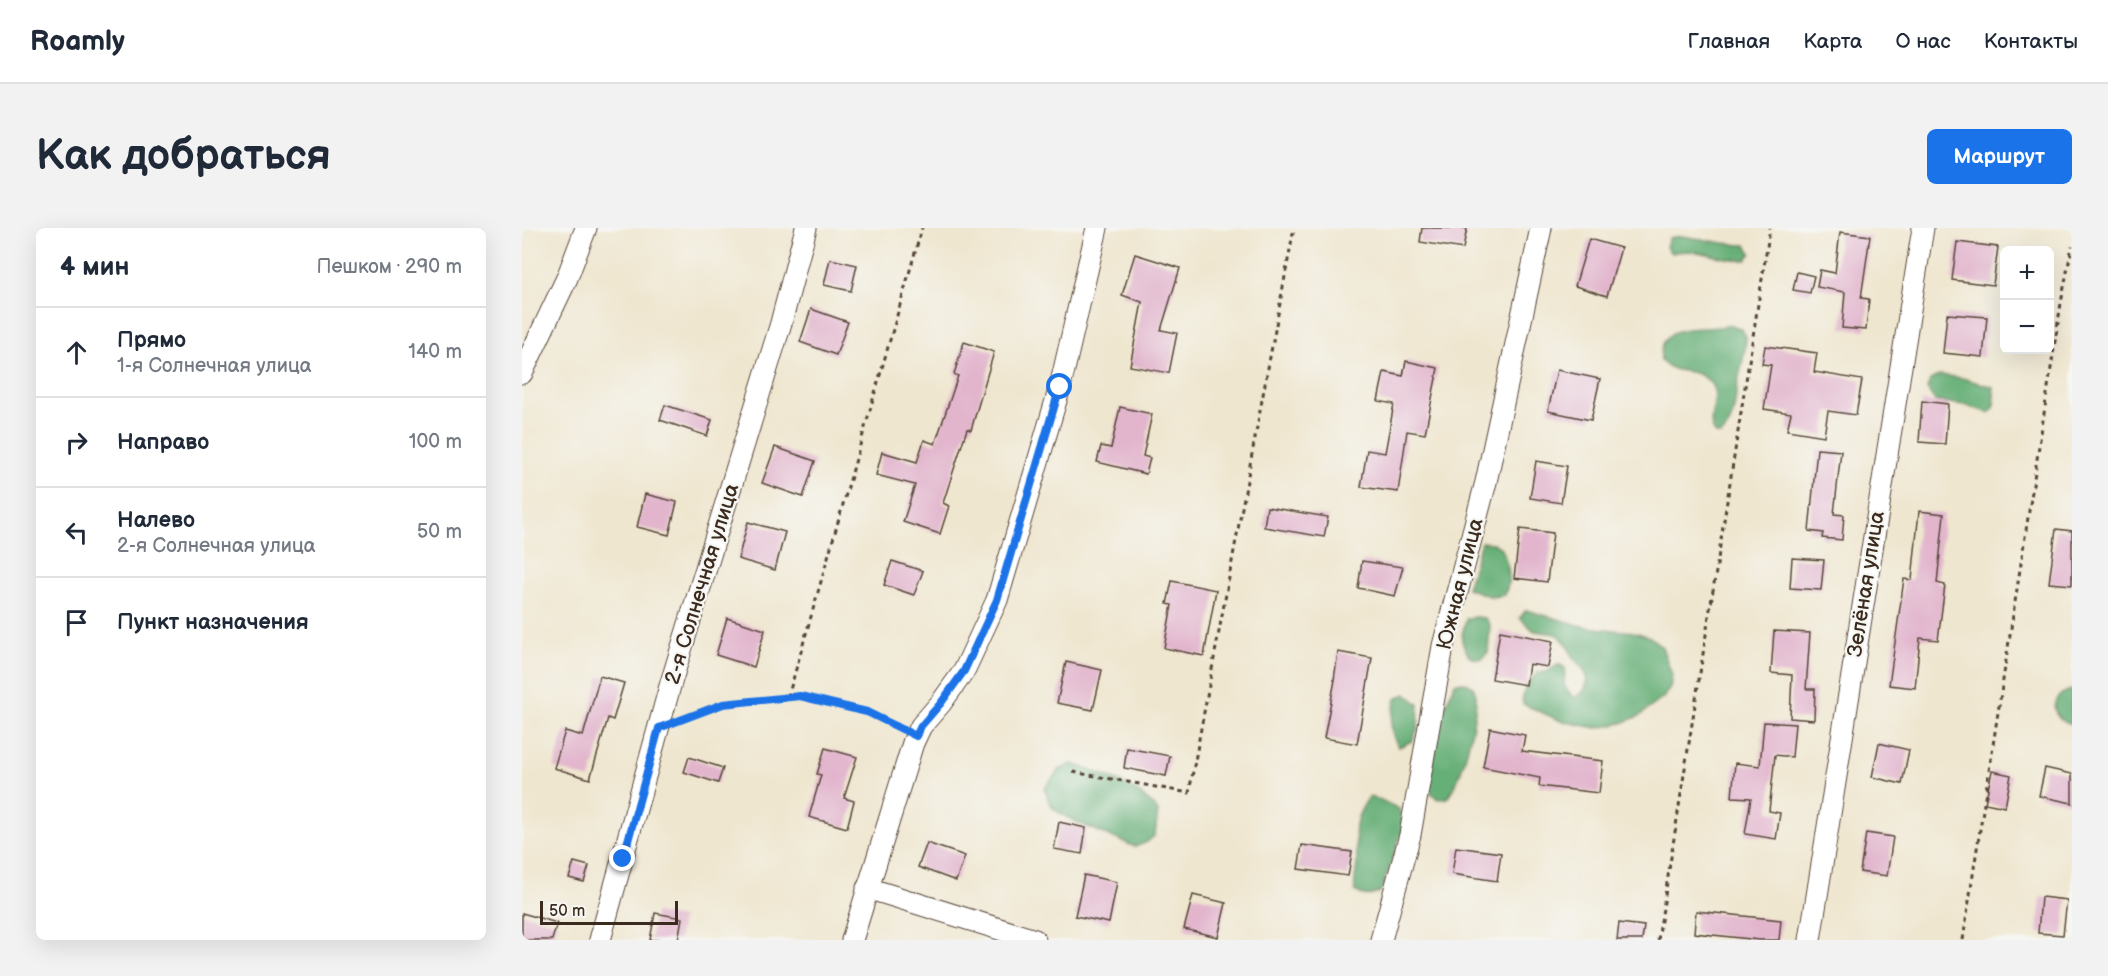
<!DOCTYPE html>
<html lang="ru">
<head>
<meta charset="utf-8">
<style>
	:root { --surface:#fff; --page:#f2f2f3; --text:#1f2937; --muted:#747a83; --line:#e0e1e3; --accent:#1a73e8 }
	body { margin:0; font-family:"Balsamiq Sans",sans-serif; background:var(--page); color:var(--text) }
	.controls { position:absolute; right:18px; top:18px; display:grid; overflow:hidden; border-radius:9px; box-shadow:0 6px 24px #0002 }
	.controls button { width:54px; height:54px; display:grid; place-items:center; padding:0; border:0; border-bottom:2px solid var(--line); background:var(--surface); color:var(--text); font:30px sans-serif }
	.scale { position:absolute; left:18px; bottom:15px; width:138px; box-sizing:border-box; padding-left:6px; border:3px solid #3b2a1e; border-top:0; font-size:16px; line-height:21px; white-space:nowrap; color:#3b2a1e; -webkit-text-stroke:4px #f6f6f2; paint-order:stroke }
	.stop { position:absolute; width:18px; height:18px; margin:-14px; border:4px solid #1a73e8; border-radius:50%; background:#fff }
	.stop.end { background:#1a73e8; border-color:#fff; box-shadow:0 2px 6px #0008 }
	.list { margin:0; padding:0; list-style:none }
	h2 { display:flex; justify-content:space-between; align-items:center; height:78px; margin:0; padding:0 24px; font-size:26px }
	h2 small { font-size:20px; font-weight:400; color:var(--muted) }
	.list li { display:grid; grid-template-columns:39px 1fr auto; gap:18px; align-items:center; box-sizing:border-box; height:90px; padding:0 24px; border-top:2px solid var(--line) }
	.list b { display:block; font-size:22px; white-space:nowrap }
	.list p { margin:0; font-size:20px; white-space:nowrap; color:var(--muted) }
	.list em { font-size:20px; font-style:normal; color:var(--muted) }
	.icon { flex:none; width:33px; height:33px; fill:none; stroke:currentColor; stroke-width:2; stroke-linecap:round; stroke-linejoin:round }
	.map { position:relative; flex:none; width:1550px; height:712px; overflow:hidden; border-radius:9px }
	header { display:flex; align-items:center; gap:36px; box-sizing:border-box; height:84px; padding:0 30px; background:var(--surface); border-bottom:2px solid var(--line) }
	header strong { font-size:28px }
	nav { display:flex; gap:33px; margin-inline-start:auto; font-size:21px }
	.intro { display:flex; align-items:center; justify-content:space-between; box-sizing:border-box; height:144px; padding:0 36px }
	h1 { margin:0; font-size:42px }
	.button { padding:15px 27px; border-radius:9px; background:var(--accent); color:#fff; font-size:21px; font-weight:700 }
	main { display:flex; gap:36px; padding:0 36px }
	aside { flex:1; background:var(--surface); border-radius:9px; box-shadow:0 6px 24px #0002 }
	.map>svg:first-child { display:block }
</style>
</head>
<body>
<header>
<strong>Roamly</strong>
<nav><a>Главная</a><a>Карта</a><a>О нас</a><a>Контакты</a></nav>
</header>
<div class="intro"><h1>Как добраться</h1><a class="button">Маршрут</a></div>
<main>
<aside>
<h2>4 мин<small>Пешком · 290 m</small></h2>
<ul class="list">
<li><svg class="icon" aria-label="ahead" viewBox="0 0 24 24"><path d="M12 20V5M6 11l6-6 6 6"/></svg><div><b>Прямо</b><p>1-я Солнечная улица</p></div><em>140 m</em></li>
<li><svg class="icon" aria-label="right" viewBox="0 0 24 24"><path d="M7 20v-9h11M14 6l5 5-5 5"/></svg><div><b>Направо</b></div><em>100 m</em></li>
<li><svg class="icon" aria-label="left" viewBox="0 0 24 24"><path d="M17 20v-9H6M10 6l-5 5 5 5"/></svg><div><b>Налево</b><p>2-я Солнечная улица</p></div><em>50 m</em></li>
<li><svg class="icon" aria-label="arrive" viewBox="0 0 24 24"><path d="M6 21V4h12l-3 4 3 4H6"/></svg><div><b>Пункт назначения</b></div></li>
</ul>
</aside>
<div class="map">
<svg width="1550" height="712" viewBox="0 0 1550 712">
	<rect width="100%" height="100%" fill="#f6f6f2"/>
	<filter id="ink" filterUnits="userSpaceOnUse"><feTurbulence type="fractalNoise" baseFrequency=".0167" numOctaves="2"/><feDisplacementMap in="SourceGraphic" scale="12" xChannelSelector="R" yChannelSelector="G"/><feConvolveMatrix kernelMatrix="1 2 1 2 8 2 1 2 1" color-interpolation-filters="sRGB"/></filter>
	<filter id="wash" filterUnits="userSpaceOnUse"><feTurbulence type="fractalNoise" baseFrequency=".008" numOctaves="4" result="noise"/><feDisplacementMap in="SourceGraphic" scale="24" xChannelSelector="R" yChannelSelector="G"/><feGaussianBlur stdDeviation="1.35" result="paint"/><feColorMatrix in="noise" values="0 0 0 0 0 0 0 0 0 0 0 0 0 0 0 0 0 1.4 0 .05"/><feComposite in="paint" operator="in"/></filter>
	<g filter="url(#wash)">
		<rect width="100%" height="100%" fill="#efe6cf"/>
		<g fill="#66af77" stroke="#506c4a" stroke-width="1.5">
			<path d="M1158 8C1180 10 1202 17 1224 17L1229 25 1224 32C1199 33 1174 18 1149 25L1144 19 1147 10Z"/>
			<path d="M1210 97 1219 101 1224 108C1224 124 1219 138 1216 154 1212 172 1214 194 1199 207L1193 206C1182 190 1200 171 1189 156 1173 136 1156 150 1139 133 1136 89 1181 105 1210 97Z"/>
			<polygon points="1418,147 1440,150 1471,159 1473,172 1472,180 1467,185 1443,177 1413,173 1405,161 1408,152"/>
			<path d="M959 314 971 315 979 320C986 336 991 351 982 367L970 369 945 360Z"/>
			<path d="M1004 382 1064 399 1112 404 1128 409 1140 419 1150 447 1148 460 1141 470 1117 488 1100 495 1075 500 1039 493 1001 476C998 464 1008 452 1016 444H1025L1036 436 1043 440 1042 458 1052 470 1062 463 1066 452 1062 442 1050 428 1045 416 1035 406 1012 403 998 390Z"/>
			<path d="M954 389 963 390 968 397 966 424 960 431 949 430C937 414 938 409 945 390Z"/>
			<path d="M943 454 951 459C953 463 955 467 954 472 953 495 940 555 925 570L916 571 909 565 907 554 919 488 933 455Z"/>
			<path d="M1550 462V496C1527 491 1526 467 1550 462Z"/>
			<path d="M884 466 897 476 896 500 890 513 877 519C865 502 869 490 874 471Z"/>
			<path d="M550 536C582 547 614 556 636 583L633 607 625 614 613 619C596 610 538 591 530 578 526 573 525 566 522 561L537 542Z"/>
			<path d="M847 569 859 572 877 581 882 598 859 663C849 669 843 669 833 663 831 652 835 644 835 634 834 603 828 597 847 569Z"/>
		</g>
		<g id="blocks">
			<g fill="#e2b5cd">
				<polygon points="900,0 945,0 941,21 898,14"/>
				<polygon points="1318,4 1348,8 1339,70 1347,71 1344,102 1320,100 1323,64 1295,59 1298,42 1313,45"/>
				<polygon points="1067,11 1099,20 1085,68 1053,58"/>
				<polygon points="1435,14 1476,19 1471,57 1430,52"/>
				<polygon points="613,26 658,40 639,102 655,105 647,145 608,138 620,74 600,67"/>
				<polygon points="308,31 335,37 329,63 302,57"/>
				<polygon points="1275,44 1292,48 1288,65 1271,62"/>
				<polygon points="289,81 326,94 314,127 278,114"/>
				<polygon points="1425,86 1465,89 1461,129 1421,125"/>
				<polygon points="442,114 472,124 449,202 445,201 421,275 427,278 418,306 381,294 393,257 354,247 360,224 395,234 402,212 413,216 436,148 432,146"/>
				<polygon points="1243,118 1295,125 1292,144 1340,152 1334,187 1306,183 1302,208 1265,202 1269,185 1242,181 1249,137 1240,136"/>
				<polygon points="884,133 916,140 903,206 885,203 876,264 839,259 845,222 863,225 872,176 856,173 862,144 881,148"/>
				<polygon points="1035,142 1078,151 1069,192 1026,183"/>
				<polygon points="1400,173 1426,176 1423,216 1397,214"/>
				<polygon points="143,177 190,192 185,208 138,192"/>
				<polygon points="598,179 630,186 621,228 628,230 624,246 575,234 579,218 589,220"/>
				<polygon points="253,219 293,233 281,269 240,255"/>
				<polygon points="1295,221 1319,223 1312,286 1322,287 1320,312 1300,310 1301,305 1287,303"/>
				<polygon points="1014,233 1045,238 1039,275 1008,270"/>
				<polygon points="123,266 155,274 147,307 115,299"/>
				<polygon points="745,279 806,289 802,309 742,299"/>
				<polygon points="1397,283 1422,286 1415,355 1423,357 1416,412 1398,410 1393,460 1367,457 1382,351 1390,352"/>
				<polygon points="226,294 263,304 253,342 216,331"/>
				<polygon points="998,301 1031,305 1025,354 992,350"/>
				<polygon points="1534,301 1550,303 1550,357 1527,355"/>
				<polygon points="1270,330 1302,332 1299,362 1268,360"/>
				<polygon points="370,333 401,343 392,367 362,357"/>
				<polygon points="840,333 881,339 873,368 836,360"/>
				<polygon points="650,353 694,362 682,428 642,420 650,377 645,376"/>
				<polygon points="205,390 243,402 232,439 194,427"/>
				<polygon points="978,403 1031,413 1026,439 1007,436 1004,457 970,451"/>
				<polygon points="1252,403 1288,405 1284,461 1293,461 1292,492 1268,490 1270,447 1249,445"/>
				<polygon points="816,424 850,430 835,516 802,510 813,452 812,452"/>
				<polygon points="544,434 580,442 571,482 535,475"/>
				<polygon points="78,448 102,455 91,492 86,490 68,551 32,540 43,503 61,508"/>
				<polygon points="1242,494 1273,496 1270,529 1253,527 1247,583 1258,585 1254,611 1223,606 1229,570 1210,569 1213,535 1238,538"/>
				<polygon points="968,500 1003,507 1000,523 1081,533 1077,565 1017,558 1018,550 961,539"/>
				<polygon points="1357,515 1387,522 1380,556 1350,549"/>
				<polygon points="303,520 335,529 322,570 332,573 325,600 287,589 299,547 295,546"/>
				<polygon points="605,520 648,528 644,548 602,540"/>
				<polygon points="167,529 201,540 196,555 162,544"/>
				<polygon points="1523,540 1550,546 1550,575 1517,568"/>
				<polygon points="1470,543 1489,547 1483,579 1463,575"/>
				<polygon points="537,594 564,600 560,626 532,621"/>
				<polygon points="1344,605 1371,609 1365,648 1338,644"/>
				<polygon points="405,615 443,628 434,653 396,639"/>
				<polygon points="780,617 830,624 826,648 776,641"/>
				<polygon points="934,619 979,625 975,653 930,646"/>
				<polygon points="52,634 67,638 62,654 47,650"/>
				<polygon points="562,647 595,654 587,695 553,688"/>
				<polygon points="671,667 704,675 696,709 662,701"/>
				<polygon points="1519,669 1545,672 1541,707 1516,705"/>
				<polygon points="1174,683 1259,692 1257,712 1238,712 1172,705"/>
				<polygon points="0,685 35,695 30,712 0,712"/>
				<polygon points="133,685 160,690 156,712 128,712"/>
				<polygon points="1097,695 1122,698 1120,712 1095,712"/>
			</g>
		</g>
	</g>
	<g filter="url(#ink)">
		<use href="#blocks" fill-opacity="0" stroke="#564639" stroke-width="1.5"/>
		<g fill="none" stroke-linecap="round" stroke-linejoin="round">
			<g stroke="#564639" stroke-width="23">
				<g id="street">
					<polyline points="0,145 45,50 64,0"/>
					<polyline points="345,660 513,712"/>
					<polyline points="78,712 148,458 259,95 284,0"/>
					<polyline points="330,712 391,515 399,498 419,475 442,443 475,372 538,159 575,0"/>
					<polyline points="859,712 888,607 921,418 964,254 1019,0"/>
					<polyline points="1288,712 1401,0"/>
				</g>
			</g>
			<g stroke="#564639" stroke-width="3" stroke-dasharray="4.5 4.5" stroke-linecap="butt">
				<polyline points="266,469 400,0"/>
				<polyline points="158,492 200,476 277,468 345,484 376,499"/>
				<polyline points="551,544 667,565 772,0"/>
				<polyline points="1136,712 1248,0"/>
				<polyline points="1441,712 1539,75 1550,18"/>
			</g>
			<use href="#street" stroke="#fff" stroke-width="21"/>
		</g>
	</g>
	<g fill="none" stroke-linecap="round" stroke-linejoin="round" filter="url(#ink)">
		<polyline stroke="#1a73e8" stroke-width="8" points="101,631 137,500 201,476 278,468 345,484 394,508 399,498 419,475 442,443 475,372 538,159"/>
	</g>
	<g text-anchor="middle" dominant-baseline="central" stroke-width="4.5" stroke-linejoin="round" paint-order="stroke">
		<g font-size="21" fill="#3b2a1e" stroke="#f6f6f2">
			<text transform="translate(180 356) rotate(-73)">2-я Солнечная улица</text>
			<text transform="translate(938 356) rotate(-76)">Южная улица</text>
			<text transform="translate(1344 356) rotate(-81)">Зелёная улица</text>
		</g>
	</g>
</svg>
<div class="controls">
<button>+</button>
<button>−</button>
</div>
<div class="scale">50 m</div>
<div class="stop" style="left:538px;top:159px"></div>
<div class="stop end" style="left:101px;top:631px"></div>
</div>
</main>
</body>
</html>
